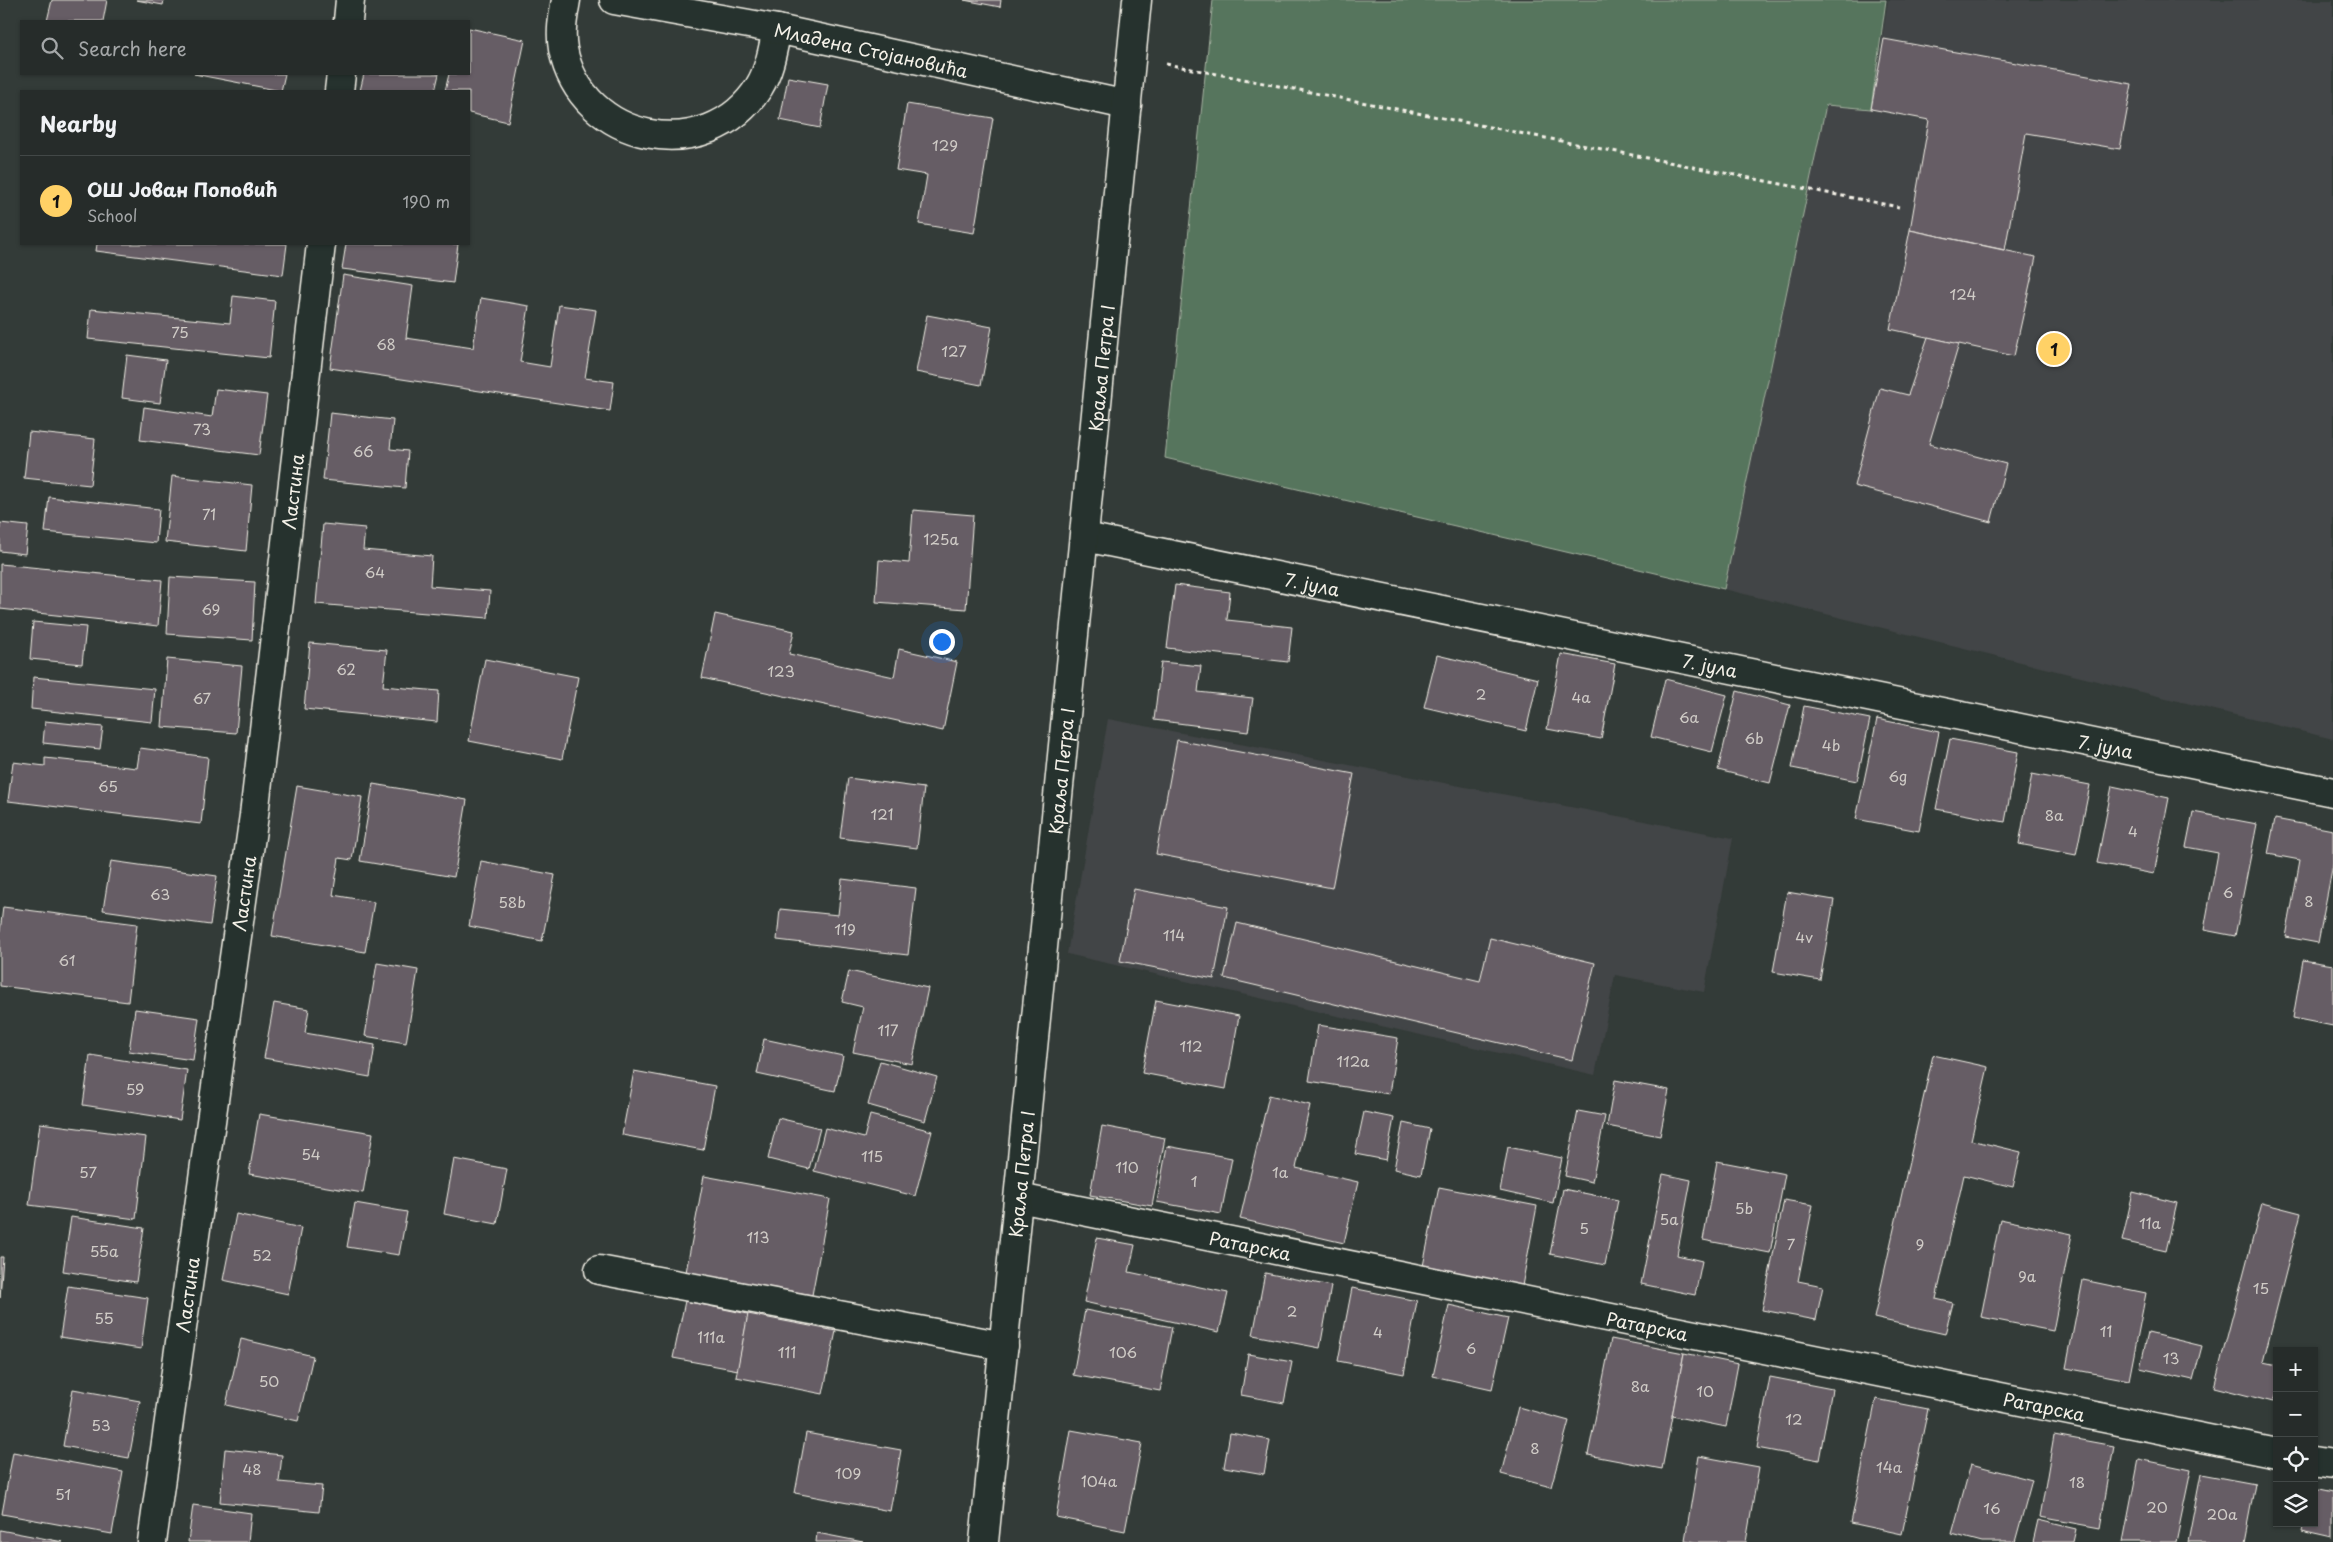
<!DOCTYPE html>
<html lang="en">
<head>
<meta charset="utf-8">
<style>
	:root { --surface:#262c2a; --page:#2e3432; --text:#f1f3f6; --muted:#a4a7a8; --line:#424847; --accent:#ffd166 }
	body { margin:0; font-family:"Playpen Sans",sans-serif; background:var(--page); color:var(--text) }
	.controls { position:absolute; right:15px; bottom:15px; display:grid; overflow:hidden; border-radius:0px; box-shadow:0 1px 4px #0004 }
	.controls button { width:45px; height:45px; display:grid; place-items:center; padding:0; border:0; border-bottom:1px solid var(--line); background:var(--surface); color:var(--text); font:25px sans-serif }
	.you { position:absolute; left:941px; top:641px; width:18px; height:18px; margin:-12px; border:4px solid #fff; border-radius:50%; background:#1a73e8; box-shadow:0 0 0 8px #1a73e833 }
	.badge { display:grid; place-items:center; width:32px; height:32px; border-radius:50%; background:var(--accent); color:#111; font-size:16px; font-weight:700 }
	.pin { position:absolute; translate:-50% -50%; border:2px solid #fff; box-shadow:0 1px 5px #0006 }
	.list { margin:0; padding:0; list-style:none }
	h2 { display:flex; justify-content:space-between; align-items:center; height:65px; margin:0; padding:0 20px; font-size:21px }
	h2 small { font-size:16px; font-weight:400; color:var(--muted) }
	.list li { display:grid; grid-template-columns:32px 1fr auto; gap:15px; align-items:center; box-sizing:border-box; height:90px; padding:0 20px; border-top:1px solid var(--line) }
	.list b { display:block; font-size:19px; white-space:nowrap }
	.list p { margin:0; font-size:16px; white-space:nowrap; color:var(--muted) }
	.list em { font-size:16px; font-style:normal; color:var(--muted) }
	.icon { flex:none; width:28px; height:28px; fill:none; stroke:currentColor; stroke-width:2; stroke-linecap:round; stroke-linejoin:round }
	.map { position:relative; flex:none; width:2333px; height:1542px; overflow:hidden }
	.search { position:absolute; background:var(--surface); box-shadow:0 1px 4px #0004; left:20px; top:20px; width:450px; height:55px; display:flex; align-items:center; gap:12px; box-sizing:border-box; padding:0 18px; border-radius:0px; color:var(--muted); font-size:19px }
	.panel { position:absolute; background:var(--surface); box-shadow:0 1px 4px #0004; left:20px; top:90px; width:450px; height:155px; border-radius:0px }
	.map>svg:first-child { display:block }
</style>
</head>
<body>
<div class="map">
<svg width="2333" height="1542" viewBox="0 0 2333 1542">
	<rect width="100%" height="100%" fill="#333b38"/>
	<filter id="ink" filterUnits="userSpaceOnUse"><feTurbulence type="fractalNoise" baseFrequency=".02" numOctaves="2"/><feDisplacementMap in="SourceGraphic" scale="10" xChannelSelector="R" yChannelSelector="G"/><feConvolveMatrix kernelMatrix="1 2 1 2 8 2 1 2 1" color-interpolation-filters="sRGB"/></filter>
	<g filter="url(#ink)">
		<g fill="#424546">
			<polygon points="1888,0 2333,0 2333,739 1724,589 1826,105 1871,109"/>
			<polygon points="1108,719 1733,838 1704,992 1615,975 1595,1075 1067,954"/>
		</g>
		<polygon fill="#57755d" stroke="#a6b3a2" points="1213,0 1886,0 1871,109 1826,105 1724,589 1165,458"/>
		<g fill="#665d65" stroke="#f4f1e8">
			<polygon points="52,0 107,0 103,21 47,21"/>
			<polygon points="136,0 164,0 163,5"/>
			<polygon points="964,0 1001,0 1000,7"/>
			<polygon points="469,28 525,40 508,122 469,113 469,91 445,91 449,74 469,74"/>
			<polygon points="1884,39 2132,84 2120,149 2026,133 2005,250 1910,230 1929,120 1871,109"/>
			<polygon points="194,74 285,74 281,91"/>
			<polygon points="364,74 439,74 435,91 360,91"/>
			<polygon points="788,77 828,84 820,128 780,120"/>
			<polygon points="907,104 993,118 974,233 919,224 927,175 896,170"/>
			<polygon points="1910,230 2036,257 2014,356 1890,329"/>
			<polygon points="97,244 287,244 283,275 96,251"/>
			<polygon points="346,244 458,244 453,283 342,269"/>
			<polygon points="343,275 413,286 406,338 473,348 481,298 529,306 520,362 550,367 559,305 596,310 585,378 614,382 610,411 330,368"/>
			<polygon points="233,296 275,301 269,358 88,339 91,309 230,323"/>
			<polygon points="927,315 992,327 981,385 916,372"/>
			<polygon points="1928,337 1959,344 1929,444 2006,464 1991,522 1854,486 1880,388 1908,395"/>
			<polygon points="127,355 166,360 160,403 122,398"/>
			<polygon points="216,389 267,395 259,455 140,440 144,407 212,417"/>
			<polygon points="330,413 393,420 390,449 408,451 405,488 323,480"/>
			<polygon points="29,432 95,439 90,485 24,478"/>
			<polygon points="172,476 252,485 246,551 165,542"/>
			<polygon points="49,497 159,509 156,543 45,532"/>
			<polygon points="913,510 973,515 966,609 876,602 879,560 909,563"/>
			<polygon points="0,523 28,526 25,554 0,551"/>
			<polygon points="323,524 365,528 363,550 432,556 430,586 490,591 488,618 316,604"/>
			<polygon points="0,564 162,580 158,626 0,609"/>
			<polygon points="170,577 255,582 252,640 167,634"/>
			<polygon points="1175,585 1230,592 1227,620 1292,627 1288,662 1167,648"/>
			<polygon points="715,614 794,631 789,654 894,677 899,649 957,662 943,731 702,678"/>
			<polygon points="33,622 86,627 82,664 30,659"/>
			<polygon points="310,643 387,650 383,686 439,691 437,722 304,709"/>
			<polygon points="1561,654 1615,664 1601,739 1547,729"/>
			<polygon points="1437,655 1538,679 1526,731 1424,707"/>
			<polygon points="167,659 242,666 236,733 162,727"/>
			<polygon points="485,659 578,677 562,759 469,741"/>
			<polygon points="1161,662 1201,666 1198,692 1253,698 1248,732 1154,720"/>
			<polygon points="33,677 155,689 152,722 31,709"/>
			<polygon points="1665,679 1727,695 1712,752 1651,737"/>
			<polygon points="1737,691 1790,705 1770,783 1718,770"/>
			<polygon points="1804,706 1870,719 1857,781 1792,768"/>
			<polygon points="1877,719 1939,732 1919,831 1856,819"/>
			<polygon points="45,721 103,727 100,749 43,743"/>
			<polygon points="1950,739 2018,752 2005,822 1936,809"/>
			<polygon points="1177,740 1354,774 1332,888 1156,854"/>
			<polygon points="140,748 208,757 201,824 8,801 13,762 45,766 45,758 137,768"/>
			<polygon points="2032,774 2090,785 2076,855 2019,844"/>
			<polygon points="848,778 924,788 917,848 840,838"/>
			<polygon points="373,784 467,800 454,877 360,861"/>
			<polygon points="297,786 362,797 352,860 339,858 333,895 374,902 365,952 272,936"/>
			<polygon points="2112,786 2169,798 2154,874 2097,863"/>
			<polygon points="2193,812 2257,824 2235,936 2204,930 2218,853 2186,847"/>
			<polygon points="2275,819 2333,830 2333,864 2318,943 2286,937 2300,860 2268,854"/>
			<polygon points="111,861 217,876 210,925 103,910"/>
			<polygon points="481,861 555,875 542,941 469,926"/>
			<polygon points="842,879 916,888 908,955 777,940 780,909 838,915"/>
			<polygon points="1134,889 1228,907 1214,979 1120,961"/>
			<polygon points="1787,892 1834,900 1820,980 1773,972"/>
			<polygon points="3,907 137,924 128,1002 0,986 0,932"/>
			<polygon points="1237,923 1480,981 1490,938 1595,963 1572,1060 1224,978"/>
			<polygon points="2303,960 2333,965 2333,1026 2293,1018"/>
			<polygon points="377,963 418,970 406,1043 365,1036"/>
			<polygon points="849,971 928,988 912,1064 853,1052 863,1007 842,1002"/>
			<polygon points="1156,1000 1239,1016 1226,1089 1142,1073"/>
			<polygon points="274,1003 309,1009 305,1033 375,1045 370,1077 264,1058"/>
			<polygon points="135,1009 199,1018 193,1060 129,1051"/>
			<polygon points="1318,1025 1398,1038 1389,1094 1309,1081"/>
			<polygon points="764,1039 843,1056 835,1091 757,1074"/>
			<polygon points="90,1055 187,1070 180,1120 83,1105"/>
			<polygon points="1933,1055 1988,1067 1971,1140 2021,1152 2013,1187 1964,1175 1936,1299 1953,1303 1945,1334 1874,1318"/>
			<polygon points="880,1061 937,1077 925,1121 868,1105"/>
			<polygon points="634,1071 715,1086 703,1150 622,1135"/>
			<polygon points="1615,1080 1669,1090 1660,1136 1607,1126"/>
			<polygon points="1269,1095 1310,1105 1296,1168 1358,1182 1344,1243 1240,1219"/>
			<polygon points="1578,1111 1605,1116 1592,1182 1565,1176"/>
			<polygon points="1364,1112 1394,1118 1386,1160 1355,1154"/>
			<polygon points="259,1114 373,1133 363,1193 249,1174"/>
			<polygon points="870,1115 932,1131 915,1196 814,1171 825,1128 864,1138"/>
			<polygon points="778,1118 820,1128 809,1169 768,1159"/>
			<polygon points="40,1123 146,1137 136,1219 29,1205"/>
			<polygon points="1403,1123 1430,1129 1421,1175 1394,1169"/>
			<polygon points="1102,1126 1165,1138 1152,1206 1090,1195"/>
			<polygon points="1167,1146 1232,1158 1221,1214 1157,1202"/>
			<polygon points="1508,1147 1562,1158 1553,1203 1500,1191"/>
			<polygon points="454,1159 507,1169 497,1224 444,1214"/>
			<polygon points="1717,1161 1785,1174 1770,1253 1703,1240"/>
			<polygon points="1663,1174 1691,1180 1677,1255 1702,1261 1695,1295 1641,1284"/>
			<polygon points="704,1176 830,1199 812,1295 686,1272"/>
			<polygon points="1439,1187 1537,1206 1522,1286 1423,1266"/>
			<polygon points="1563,1189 1618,1200 1605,1265 1550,1254"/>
			<polygon points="2133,1192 2177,1203 2166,1251 2122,1241"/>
			<polygon points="1784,1200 1813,1205 1798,1281 1823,1286 1816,1320 1762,1310"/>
			<polygon points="355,1203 407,1212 399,1255 347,1247"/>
			<polygon points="2262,1203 2301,1213 2263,1362 2277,1365 2277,1390 2273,1402 2214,1387"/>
			<polygon points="236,1214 301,1228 288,1294 223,1280"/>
			<polygon points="71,1217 144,1228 136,1282 63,1271"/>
			<polygon points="2000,1219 2072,1234 2053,1331 1981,1317"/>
			<polygon points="1097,1238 1135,1245 1129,1272 1228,1293 1219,1332 1084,1302"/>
			<polygon points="0,1257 3,1257 0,1298"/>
			<polygon points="1265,1273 1331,1286 1320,1348 1253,1335"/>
			<polygon points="2083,1280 2146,1293 2129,1380 2066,1368"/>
			<polygon points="68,1286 148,1298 141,1349 60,1337"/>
			<polygon points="1352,1288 1417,1301 1404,1374 1338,1361"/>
			<polygon points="685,1301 748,1314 738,1370 673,1358"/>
			<polygon points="1449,1305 1508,1318 1492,1389 1433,1376"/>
			<polygon points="1085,1310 1172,1327 1160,1391 1073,1375"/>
			<polygon points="748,1314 836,1331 823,1394 736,1377"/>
			<polygon points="2148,1333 2202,1346 2193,1380 2140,1368"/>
			<polygon points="241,1339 313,1356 298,1421 226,1405"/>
			<polygon points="1611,1339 1684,1353 1662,1469 1588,1455"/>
			<polygon points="1684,1353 1738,1364 1726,1427 1672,1416"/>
			<polygon points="1248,1354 1292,1362 1284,1403 1241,1395"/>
			<polygon points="1770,1377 1832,1389 1819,1460 1757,1448"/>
			<polygon points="73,1389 140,1401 129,1458 63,1446"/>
			<polygon points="1876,1399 1928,1409 1902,1534 1851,1523"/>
			<polygon points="1518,1407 1569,1421 1551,1487 1501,1474"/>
			<polygon points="1071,1430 1142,1443 1125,1531 1056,1517"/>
			<polygon points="806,1433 901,1450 890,1511 795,1493"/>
			<polygon points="1230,1433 1270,1440 1264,1474 1224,1467"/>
			<polygon points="2054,1435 2114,1446 2100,1528 2040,1517"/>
			<polygon points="225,1449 282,1455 279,1482 322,1486 319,1512 220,1502"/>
			<polygon points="13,1452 123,1472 112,1534 2,1514"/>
			<polygon points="1699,1456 1759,1467 1746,1542 1697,1542 1685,1540"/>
			<polygon points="2139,1459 2191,1470 2176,1542 2123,1542"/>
			<polygon points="1971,1464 2032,1480 2015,1542 1982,1542 1952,1534"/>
			<polygon points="2201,1474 2255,1484 2244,1542 2188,1542"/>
			<polygon points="2314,1488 2333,1492 2333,1539 2302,1532 2304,1523 2314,1523"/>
			<polygon points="193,1505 251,1513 248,1542 188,1542"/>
			<polygon points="2038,1520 2076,1529 2073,1542 2033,1542"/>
			<polygon points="0,1530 63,1542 0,1542"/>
			<polygon points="817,1533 863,1542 816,1542"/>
		</g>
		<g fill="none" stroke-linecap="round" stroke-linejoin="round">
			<g stroke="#f4f1e8" stroke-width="31">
				<g id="minor">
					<path d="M566 0C563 17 560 32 563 49 581 143 708 168 759 87 770 69 773 48 777 29"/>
					<path id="s1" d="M614 0 777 29 1127 105"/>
					<polyline points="348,21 350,0"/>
					<polyline points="339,91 341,74"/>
					<path id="s2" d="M1085 537 2333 792"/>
					<path id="s3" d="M1019 1198 2277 1453"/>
					<polyline points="599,1270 1004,1346"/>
					<polyline points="2314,1461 2333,1464"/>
					<path id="s4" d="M152 1542 254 815 321 244"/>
				</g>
			</g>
			<g stroke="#f4f1e8" stroke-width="31">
				<g id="major">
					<path id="s5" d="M984 1542 1137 0"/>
				</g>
			</g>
			<polyline stroke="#f4f1e8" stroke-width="3" stroke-dasharray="4 4" stroke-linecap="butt" points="1166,64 1899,207"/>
			<use href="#minor" stroke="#26332d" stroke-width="28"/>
			<use href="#major" stroke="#26332d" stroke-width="28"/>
		</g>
	</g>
	<g text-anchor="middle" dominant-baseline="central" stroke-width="4" stroke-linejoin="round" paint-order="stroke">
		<g font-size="15" fill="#d0ccc7">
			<text x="945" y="144">129</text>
			<text x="1963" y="293">124</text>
			<text x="180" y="331">75</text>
			<text x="386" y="343">68</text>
			<text x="954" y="350">127</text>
			<text x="202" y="428">73</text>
			<text x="363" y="450">66</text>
			<text x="209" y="513">71</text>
			<text x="941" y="538">125a</text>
			<text x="375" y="571">64</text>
			<text x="211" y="608">69</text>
			<text x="346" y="668">62</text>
			<text x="781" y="670">123</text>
			<text x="1481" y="693">2</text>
			<text x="1581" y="696">4a</text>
			<text x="202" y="697">67</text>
			<text x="1689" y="716">6a</text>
			<text x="1754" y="737">6b</text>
			<text x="1831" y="744">4b</text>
			<text x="1898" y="775">6g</text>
			<text x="108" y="785">65</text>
			<text x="882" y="813">121</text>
			<text x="2054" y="814">8a</text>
			<text x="2133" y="830">4</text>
			<text x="2228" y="891">6</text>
			<text x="160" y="893">63</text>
			<text x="2309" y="900">8</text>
			<text x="512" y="901">58b</text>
			<text x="845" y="928">119</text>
			<text x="1174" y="934">114</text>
			<text x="1804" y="936">4v</text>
			<text x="67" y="959">61</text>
			<text x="888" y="1029">117</text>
			<text x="1191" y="1045">112</text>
			<text x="1353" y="1060">112a</text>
			<text x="135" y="1088">59</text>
			<text x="311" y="1153">54</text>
			<text x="872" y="1155">115</text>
			<text x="1127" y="1166">110</text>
			<text x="88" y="1171">57</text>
			<text x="1280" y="1171">1a</text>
			<text x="1194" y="1180">1</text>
			<text x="1744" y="1207">5b</text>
			<text x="1669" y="1218">5a</text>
			<text x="2150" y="1222">11a</text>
			<text x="1584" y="1227">5</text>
			<text x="758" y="1236">113</text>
			<text x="1791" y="1243">7</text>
			<text x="1920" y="1243">9</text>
			<text x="104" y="1250">55a</text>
			<text x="262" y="1254">52</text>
			<text x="2027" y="1275">9a</text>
			<text x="2261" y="1287">15</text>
			<text x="1292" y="1310">2</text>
			<text x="104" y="1317">55</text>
			<text x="2106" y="1330">11</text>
			<text x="1378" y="1331">4</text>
			<text x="711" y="1336">111a</text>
			<text x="1471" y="1347">6</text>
			<text x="787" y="1351">111</text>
			<text x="1123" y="1351">106</text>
			<text x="2171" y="1357">13</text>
			<text x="269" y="1380">50</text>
			<text x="1640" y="1385">8a</text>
			<text x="1705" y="1390">10</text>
			<text x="1794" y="1418">12</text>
			<text x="101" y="1424">53</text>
			<text x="1535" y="1447">8</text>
			<text x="1889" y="1466">14a</text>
			<text x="252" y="1468">48</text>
			<text x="848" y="1472">109</text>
			<text x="1099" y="1480">104a</text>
			<text x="2077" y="1481">18</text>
			<text x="63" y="1493">51</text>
			<text x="2157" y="1506">20</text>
			<text x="1992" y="1507">16</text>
			<text x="2222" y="1513">20a</text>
		</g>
		<g font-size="18" fill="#f4f1e8" stroke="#26332d">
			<text stroke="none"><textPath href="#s1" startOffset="262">Младена Стојановића</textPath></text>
			<text stroke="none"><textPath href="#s5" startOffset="1180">Краља Петра I</textPath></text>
			<text stroke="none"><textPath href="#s4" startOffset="1060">Ластина</textPath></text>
			<text stroke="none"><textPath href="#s2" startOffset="232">7. јула</textPath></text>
			<text stroke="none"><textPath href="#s2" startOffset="638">7. јула</textPath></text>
			<text stroke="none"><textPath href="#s2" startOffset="1042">7. јула</textPath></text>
			<text stroke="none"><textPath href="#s5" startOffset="775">Краља Петра I</textPath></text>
			<text stroke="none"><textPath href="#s4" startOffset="655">Ластина</textPath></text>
			<text stroke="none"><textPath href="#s5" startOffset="370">Краља Петра I</textPath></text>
			<text stroke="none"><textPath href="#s3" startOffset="236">Ратарска</textPath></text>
			<text stroke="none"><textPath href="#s4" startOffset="250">Ластина</textPath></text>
			<text stroke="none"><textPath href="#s3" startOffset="641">Ратарска</textPath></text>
			<text stroke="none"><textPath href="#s3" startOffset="1046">Ратарска</textPath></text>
		</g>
	</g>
</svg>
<div class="controls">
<button>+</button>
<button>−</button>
<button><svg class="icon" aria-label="locate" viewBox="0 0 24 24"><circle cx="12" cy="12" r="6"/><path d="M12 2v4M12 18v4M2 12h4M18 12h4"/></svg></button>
<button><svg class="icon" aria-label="layers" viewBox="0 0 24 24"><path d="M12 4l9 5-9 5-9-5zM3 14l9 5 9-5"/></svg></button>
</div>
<div class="you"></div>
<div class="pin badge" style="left:2054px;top:349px">1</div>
<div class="search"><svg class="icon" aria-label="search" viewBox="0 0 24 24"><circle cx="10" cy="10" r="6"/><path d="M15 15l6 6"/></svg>Search here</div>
<section class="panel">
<h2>Nearby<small></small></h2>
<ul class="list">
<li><span class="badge">1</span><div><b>ОШ Јован Поповић</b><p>School</p></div><em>190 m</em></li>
</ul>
</section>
</div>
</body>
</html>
